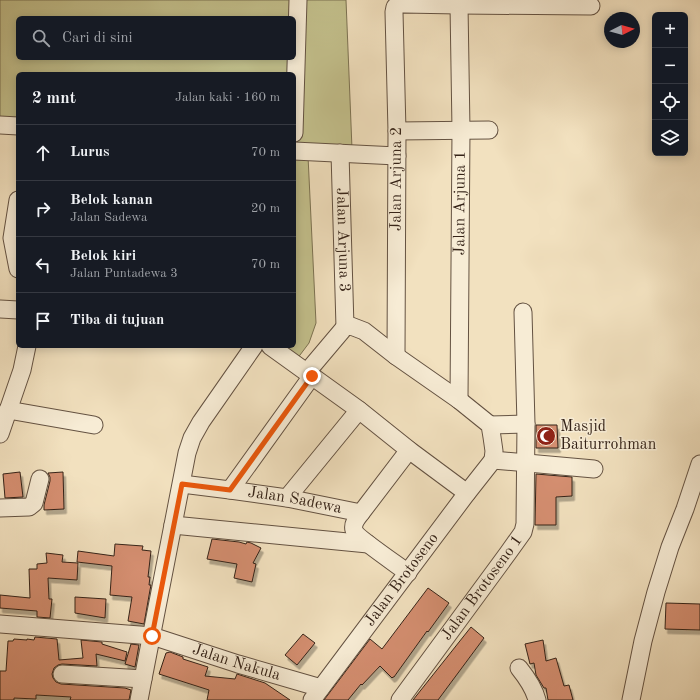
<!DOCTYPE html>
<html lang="id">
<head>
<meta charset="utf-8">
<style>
	:root { --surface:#171b24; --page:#242831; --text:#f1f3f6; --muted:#9ea1a6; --line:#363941 }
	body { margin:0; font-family:"Old Standard TT",serif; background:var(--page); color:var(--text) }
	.controls { position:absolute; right:12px; top:12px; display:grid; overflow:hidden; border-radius:6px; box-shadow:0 2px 10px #0003 }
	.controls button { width:36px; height:36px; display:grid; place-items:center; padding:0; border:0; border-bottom:1px solid var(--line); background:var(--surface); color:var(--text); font:20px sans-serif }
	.compass { position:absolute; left:604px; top:12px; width:36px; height:36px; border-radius:50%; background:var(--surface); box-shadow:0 2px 10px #0003; rotate:84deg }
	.stop { position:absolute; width:12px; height:12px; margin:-9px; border:3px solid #ea580c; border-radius:50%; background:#fff }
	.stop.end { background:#ea580c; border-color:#fff; box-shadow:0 1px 4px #0008 }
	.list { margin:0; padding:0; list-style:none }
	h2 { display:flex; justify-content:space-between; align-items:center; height:52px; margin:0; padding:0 16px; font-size:17px }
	h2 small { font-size:13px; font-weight:400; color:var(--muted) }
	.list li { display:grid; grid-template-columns:26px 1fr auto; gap:12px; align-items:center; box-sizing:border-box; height:56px; padding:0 16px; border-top:1px solid var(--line) }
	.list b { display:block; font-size:15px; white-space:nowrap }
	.list p { margin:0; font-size:13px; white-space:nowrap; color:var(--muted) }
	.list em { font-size:13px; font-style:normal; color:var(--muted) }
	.icon { flex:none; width:22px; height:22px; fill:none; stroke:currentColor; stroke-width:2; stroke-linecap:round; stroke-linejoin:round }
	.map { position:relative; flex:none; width:700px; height:700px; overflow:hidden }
	.search { position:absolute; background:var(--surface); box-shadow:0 2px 10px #0003; left:16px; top:16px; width:280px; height:44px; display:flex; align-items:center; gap:10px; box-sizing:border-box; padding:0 14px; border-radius:6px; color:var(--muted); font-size:15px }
	.panel { position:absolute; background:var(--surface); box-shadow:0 2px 10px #0003; left:16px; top:72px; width:280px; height:276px; border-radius:6px }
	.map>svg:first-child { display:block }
</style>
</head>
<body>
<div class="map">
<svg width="700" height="700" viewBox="0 0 700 700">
	<defs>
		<filter id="shadow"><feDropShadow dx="2.5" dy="4.5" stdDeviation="0" flood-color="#0004"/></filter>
	</defs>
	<rect width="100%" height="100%" fill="#f2e1bf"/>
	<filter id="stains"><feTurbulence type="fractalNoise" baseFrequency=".005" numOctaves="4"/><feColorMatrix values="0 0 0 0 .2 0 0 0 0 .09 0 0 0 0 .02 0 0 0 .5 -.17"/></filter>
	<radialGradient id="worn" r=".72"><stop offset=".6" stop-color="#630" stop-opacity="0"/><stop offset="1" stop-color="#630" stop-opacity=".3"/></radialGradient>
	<g fill="#c3c08c" stroke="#7c7252" fill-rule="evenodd">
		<path d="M0 0H346L352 149 294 144V74H18V121L0 119ZM18 18H294V58H18Z"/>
		<polygon points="294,155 308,156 316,323 309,343 297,359 279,346 294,346"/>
	</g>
	<g fill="#d48e6f" stroke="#352318" filter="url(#shadow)">
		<polygon points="536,425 557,425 558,448 536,448"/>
		<polygon points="20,472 23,497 5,498 3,474"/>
		<polygon points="63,472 64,509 44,510 44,505 50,481 50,477 48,473"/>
		<polygon points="536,474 572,477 572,496 556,497 556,525 535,525"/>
		<polygon points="212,539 239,542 246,544 247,542 251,543 261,548 253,563 256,564 252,582 234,578 237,564 207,559"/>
		<polygon points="115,544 143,546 142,550 151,551 148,577 150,577 149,585 151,585 150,590 144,624 128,621 132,597 110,595 112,566 77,562 78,551 114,556"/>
		<polygon points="46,553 63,555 62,562 78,563 77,580 48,578 49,599 52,599 50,618 37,617 37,611 0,608 0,595 30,598 29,569 37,569 37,564 47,563"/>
		<polygon points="428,588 449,603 428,632 427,631 394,677 393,677 392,678 380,666 362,685 361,684 348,700 324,700 370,639 382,649"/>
		<polygon points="75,597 106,599 105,618 75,613"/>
		<polygon points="666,603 700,604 700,630 665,629"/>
		<polygon points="471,627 484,638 438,700 413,700"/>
		<polygon points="303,634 315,643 297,665 285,655"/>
		<polygon points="35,637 57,639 59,660 83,658 81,640 102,642 102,644 127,652 125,661 96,654 97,666 62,664 58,665 54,668 52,674 53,678 56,682 61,684 125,688 131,690 129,700 70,700 71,697 36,695 36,699 14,698 14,700 0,700 0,671 6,671 8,641 13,641 14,639 27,640 27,639 34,640"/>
		<polygon points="543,640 546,661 556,658 564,686 569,685 573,700 548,700 546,688 544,688 536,675 534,663 530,664 525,644"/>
		<polygon points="131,644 139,645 135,667 125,664"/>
		<polygon points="170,652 183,657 183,659 208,667 205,676 235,679 237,674 265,683 290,700 207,700 209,690 159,674 166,653"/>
	</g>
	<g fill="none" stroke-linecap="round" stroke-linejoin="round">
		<g stroke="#645242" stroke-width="19">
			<g id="minor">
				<polyline points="0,125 18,126"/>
				<polyline points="397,131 489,130"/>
				<polyline points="294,133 298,0"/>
				<polyline points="294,151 397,156"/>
				<path id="s1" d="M340 153 345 327"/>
				<polyline points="18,200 12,238 18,269"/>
				<polyline points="0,309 18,310"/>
				<polyline points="270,346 359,410 409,450 467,493"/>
				<path id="s2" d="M396 356 397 131 394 12 395 7 398 4H403L459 5 591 6"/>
				<polyline points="307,372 345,327 351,326 364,331 396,356 459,400 490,425 492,437 494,451 493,460"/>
				<path id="s3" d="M459 400 461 130 459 5"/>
				<polyline points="8,410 94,425"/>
				<polyline points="490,425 526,424"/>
				<polyline points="0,434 22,370 27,346"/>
				<polyline points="493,460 594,469"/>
				<path id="s4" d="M182 484 230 490 287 498 361 513"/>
				<polyline points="230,490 312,376"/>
				<polyline points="287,498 359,410"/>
				<polyline points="0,508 29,507 34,503 40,479"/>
				<polyline points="173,525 368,544"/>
				<path d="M408 573C399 566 356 537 354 530 352 523 358 517 361 513L409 450"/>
				<path id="s5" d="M0 624 152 636 238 664 321 688"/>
				<path d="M519 668C527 678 534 688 537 700"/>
				<polyline points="62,674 143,679"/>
				<polyline points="139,700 143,679 187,453 192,438 201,422 254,346"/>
				<path id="s6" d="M312 700 467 493 493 460"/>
				<path id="s7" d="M400 700 508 553 523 532 525 524 526 424 523 312"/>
				<polyline points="631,700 643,641 656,592 670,547 685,509 700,464"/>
			</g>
		</g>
		<use href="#minor" stroke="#f7ecd5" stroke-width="17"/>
	</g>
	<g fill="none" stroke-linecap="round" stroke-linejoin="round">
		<polyline stroke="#ea580c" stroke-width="5" points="152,636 182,484 230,490 312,376"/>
	</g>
	<defs>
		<g id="mosque-disc" transform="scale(1)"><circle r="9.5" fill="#8f2418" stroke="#f7ecd5"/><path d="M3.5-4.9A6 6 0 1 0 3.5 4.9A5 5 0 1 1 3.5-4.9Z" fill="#fff"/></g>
	</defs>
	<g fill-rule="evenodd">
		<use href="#mosque-disc" x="546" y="436"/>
	</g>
	<g text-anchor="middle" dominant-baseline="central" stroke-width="3" stroke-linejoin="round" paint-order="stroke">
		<g font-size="16" fill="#352318" stroke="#f7ecd5">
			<text stroke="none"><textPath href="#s2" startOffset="177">Jalan Arjuna 2</textPath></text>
			<text stroke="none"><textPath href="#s3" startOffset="197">Jalan Arjuna 1</textPath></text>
			<text stroke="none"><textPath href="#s1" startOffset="87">Jalan Arjuna 3</textPath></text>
			<text stroke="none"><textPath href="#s4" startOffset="114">Jalan Sadewa</textPath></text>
			<text stroke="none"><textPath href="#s6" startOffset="150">Jalan Brotoseno</textPath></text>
			<text stroke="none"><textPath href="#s7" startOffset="139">Jalan Brotoseno 1</textPath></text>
			<text stroke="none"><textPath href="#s5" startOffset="241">Jalan Nakula</textPath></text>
		</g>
		<g font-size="16" fill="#352318" stroke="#f7ecd5" text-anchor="start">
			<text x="560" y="427">Masjid<tspan x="560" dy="18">Baiturrohman</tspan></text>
		</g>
	</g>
	<rect width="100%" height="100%" filter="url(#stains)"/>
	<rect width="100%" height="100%" fill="url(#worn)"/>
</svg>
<div class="controls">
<button>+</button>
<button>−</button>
<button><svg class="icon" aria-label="locate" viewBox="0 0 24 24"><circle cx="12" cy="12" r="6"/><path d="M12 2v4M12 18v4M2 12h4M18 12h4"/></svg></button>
<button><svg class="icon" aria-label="layers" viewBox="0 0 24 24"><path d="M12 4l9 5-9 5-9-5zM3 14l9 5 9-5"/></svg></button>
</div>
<svg class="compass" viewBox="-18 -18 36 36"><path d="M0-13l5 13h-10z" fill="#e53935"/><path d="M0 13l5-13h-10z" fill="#9ea1a6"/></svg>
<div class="stop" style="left:152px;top:636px"></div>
<div class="stop end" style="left:312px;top:376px"></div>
<div class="search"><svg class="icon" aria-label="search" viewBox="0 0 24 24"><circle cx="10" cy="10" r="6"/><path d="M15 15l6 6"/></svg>Cari di sini</div>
<section class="panel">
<h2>2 mnt<small>Jalan kaki · 160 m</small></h2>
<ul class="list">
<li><svg class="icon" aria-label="ahead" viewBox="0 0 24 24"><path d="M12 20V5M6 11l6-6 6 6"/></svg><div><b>Lurus</b></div><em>70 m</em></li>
<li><svg class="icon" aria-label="right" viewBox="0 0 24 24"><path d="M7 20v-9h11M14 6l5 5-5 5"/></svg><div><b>Belok kanan</b><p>Jalan Sadewa</p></div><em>20 m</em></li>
<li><svg class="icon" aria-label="left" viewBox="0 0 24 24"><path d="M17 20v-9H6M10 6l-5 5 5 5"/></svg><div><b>Belok kiri</b><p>Jalan Puntadewa 3</p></div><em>70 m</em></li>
<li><svg class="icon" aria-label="arrive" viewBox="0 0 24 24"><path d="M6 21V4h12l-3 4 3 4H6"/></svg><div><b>Tiba di tujuan</b></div></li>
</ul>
</section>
</div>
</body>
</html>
